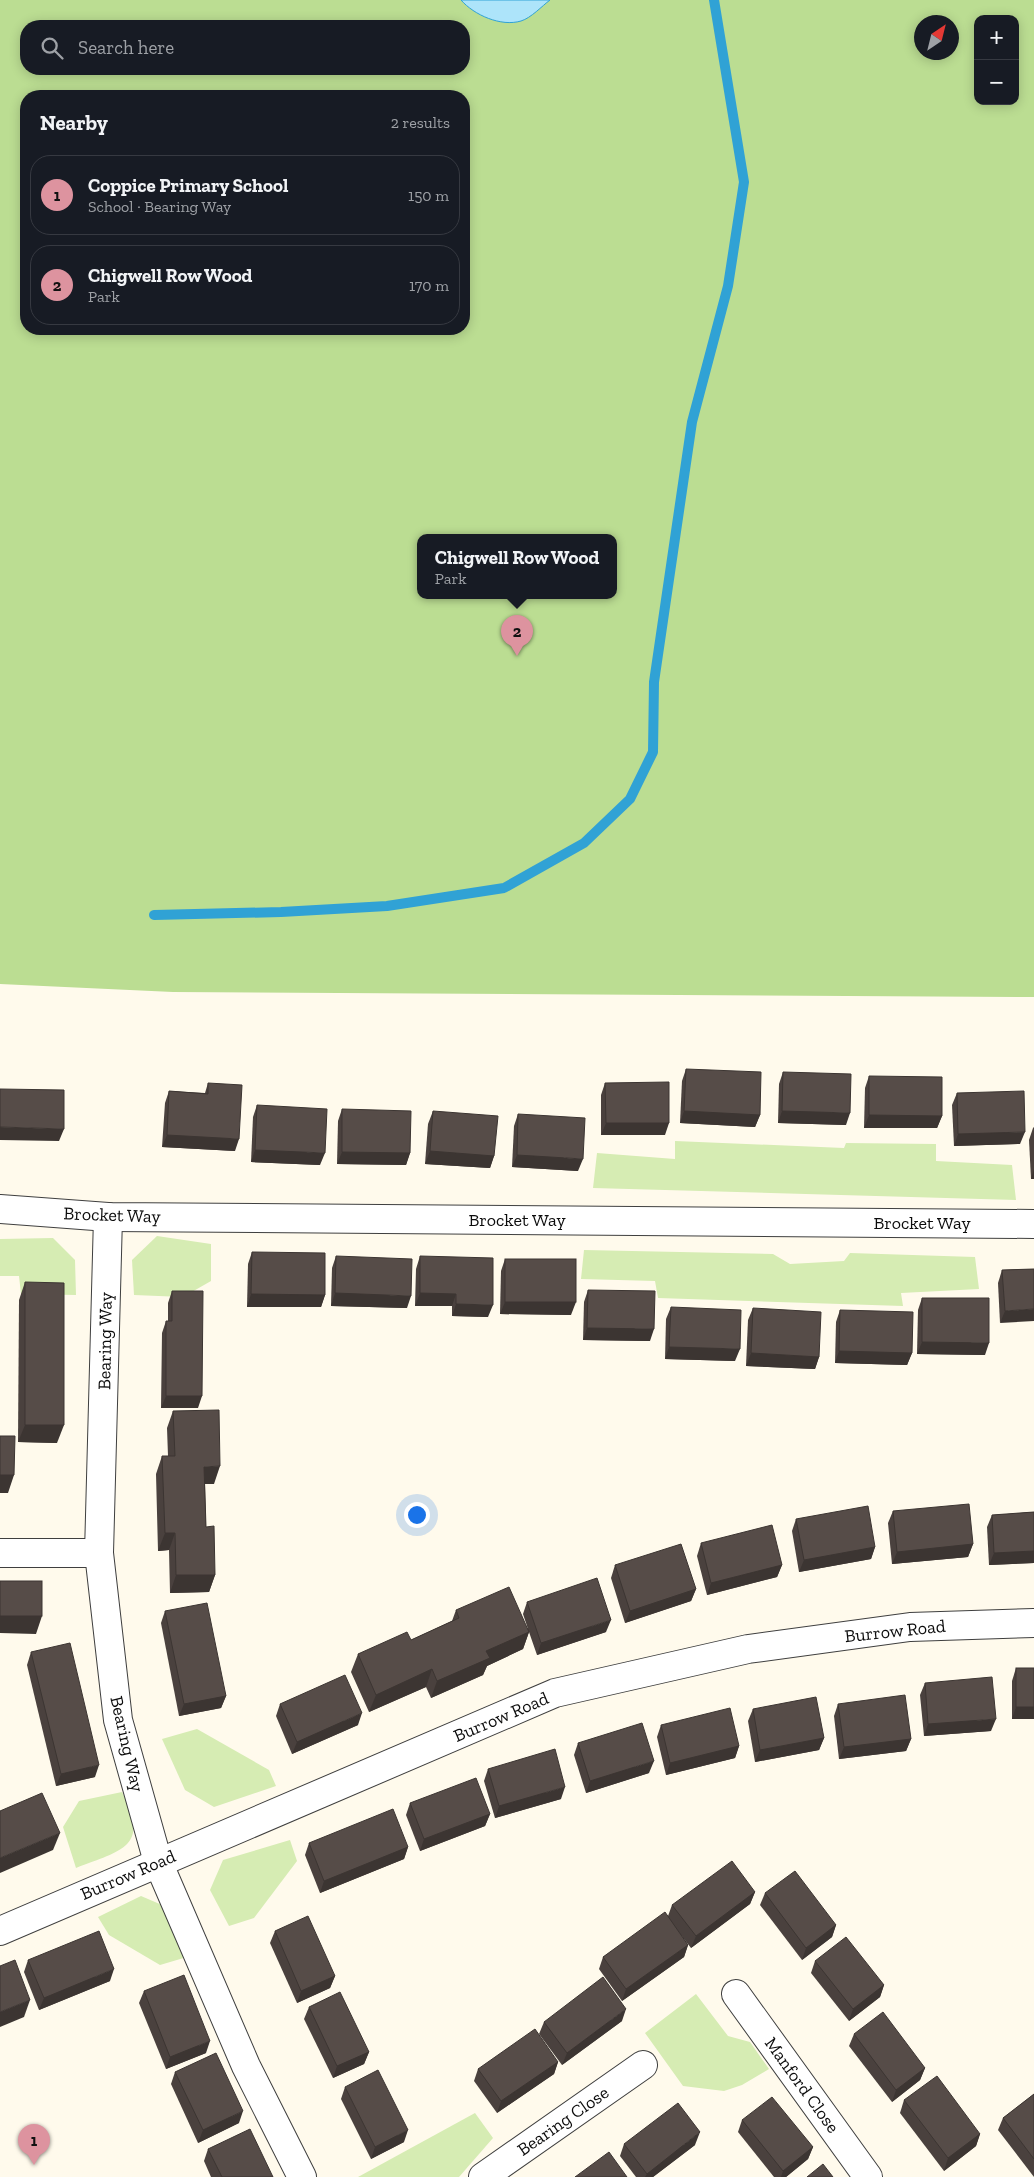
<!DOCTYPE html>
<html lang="en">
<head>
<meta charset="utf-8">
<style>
	:root { --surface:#171b24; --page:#242831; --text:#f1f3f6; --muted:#9ea1a6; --line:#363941; --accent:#dd939f }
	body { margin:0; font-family:"Zilla Slab",serif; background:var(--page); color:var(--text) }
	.controls { position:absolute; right:15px; top:15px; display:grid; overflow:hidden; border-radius:10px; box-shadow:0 2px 12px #0003 }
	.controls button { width:45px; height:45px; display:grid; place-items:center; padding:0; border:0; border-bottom:1px solid var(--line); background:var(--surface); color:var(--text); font:25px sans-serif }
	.compass { position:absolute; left:914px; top:15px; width:45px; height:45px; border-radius:50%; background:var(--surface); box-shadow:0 2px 12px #0003; rotate:35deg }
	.you { position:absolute; left:416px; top:1514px; width:18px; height:18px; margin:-12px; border:4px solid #fff; border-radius:50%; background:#1a73e8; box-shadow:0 0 0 8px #1a73e833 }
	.badge { display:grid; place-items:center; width:32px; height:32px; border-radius:50%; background:var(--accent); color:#111; font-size:16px; font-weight:700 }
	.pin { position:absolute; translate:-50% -41px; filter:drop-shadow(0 1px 2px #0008) }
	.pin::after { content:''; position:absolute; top:26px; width:18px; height:15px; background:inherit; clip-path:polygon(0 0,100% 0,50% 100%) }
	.popup { position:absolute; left:417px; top:534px; width:200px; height:65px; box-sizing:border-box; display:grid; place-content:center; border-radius:10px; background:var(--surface); filter:drop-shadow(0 1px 4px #0005); font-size:16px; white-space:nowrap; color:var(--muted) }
	.popup b { font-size:19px; color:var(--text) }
	.popup::after { content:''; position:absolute; left:50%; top:100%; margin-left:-10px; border:10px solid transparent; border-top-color:var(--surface) }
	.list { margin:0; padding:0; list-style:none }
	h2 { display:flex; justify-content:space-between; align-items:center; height:65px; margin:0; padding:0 20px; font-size:21px }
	h2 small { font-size:16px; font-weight:400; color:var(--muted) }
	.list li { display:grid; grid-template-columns:32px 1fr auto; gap:15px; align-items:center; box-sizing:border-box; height:80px; margin:0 10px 10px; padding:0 10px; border:1px solid var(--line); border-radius:20px }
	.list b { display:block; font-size:19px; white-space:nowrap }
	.list p { margin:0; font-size:16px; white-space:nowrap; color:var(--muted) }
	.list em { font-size:16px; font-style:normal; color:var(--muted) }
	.icon { flex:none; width:28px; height:28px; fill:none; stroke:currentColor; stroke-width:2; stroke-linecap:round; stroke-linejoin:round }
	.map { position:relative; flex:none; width:1034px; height:2177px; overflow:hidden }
	.search { position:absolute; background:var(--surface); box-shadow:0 2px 12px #0003; left:20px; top:20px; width:450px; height:55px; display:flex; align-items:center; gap:12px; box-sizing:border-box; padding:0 18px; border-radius:20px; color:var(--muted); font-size:19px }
	.panel { position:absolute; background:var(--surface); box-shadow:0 2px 12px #0003; left:20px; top:90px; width:450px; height:245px; border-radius:20px }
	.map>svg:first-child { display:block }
</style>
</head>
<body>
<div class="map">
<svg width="1034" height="2177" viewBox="0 0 1034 2177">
	<rect width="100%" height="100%" fill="#fffaec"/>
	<g fill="#d6ecb3">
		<polygon points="675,1141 844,1148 846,1143 936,1144 936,1161 1012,1165 1016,1200 593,1188 597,1153 675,1159"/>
		<polygon points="157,1236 211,1244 211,1281 183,1297 134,1295 132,1260"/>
		<polygon points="53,1238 75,1260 76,1295 21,1294 19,1276 0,1276 0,1239"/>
		<polygon points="584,1250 773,1254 790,1264 844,1261 850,1253 975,1257 979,1289 901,1293 903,1306 658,1298 655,1281 581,1279"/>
		<polygon points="197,1729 269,1770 276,1786 214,1807 185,1790 162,1739"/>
		<path d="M122 1792C151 1847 122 1850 76 1868L63 1827 79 1801Z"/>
		<polygon points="290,1840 297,1861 254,1918 229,1926 210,1890 223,1860"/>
		<polygon points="141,1896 169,1908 187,1957 160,1965 109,1935 98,1917"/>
		<polygon points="696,1994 728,2036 750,2042 769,2069 742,2085 724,2091 683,2086 645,2033"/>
		<polygon points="475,2113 493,2138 459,2177 358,2177"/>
	</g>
	<path fill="#bbdd92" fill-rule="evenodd" d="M0 0H1034V997L173 992 0 984ZM978 19H1015V101H978ZM922 22H952V52H922ZM26 26H464V69H26ZM26 96H464V329H26ZM421 537H613V595H421Z"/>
	<path fill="#ade4fa" stroke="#30a2d5" d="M461 0H550C542 6 531 18 521 21 501 27 474 15 461 0Z"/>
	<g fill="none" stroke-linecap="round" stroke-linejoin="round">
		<polyline stroke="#30a2d5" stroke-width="10" points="154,915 281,912 387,906 504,888 584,843 630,799 653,752 654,682 692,422 728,286 744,182 714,0"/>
		<g stroke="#3f3f3f" stroke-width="30">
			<g id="minor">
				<polyline points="0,1209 108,1217 1034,1224"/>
				<polyline points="108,1217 99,1553 118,1720 158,1862 246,2066 302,2177"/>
				<polyline points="0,1553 99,1553"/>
				<polyline points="0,1931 555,1693 748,1649 910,1627 1034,1623"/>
				<polyline points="736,1994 868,2177"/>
				<polyline points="483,2177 643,2065"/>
			</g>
		</g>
		<use href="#minor" stroke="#fff" stroke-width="28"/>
	</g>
	<g fill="#4a413e">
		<polygon points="686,1069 760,1115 755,1127 680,1123 682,1081"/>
		<polygon points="783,1072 846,1125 778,1123 779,1084"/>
		<polygon points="869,1076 942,1116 937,1128 864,1128 865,1088"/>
		<polygon points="208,1083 235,1151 162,1147 165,1103 169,1091 205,1093"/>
		<polygon points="605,1083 665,1135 601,1135 601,1095"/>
		<polygon points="957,1093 1020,1144 954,1146 952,1105"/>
		<polygon points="257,1105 320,1165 251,1162 253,1117"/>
		<polygon points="342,1109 410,1153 406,1165 337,1164 338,1121"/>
		<polygon points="433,1111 494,1156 490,1168 425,1164 428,1124"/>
		<polygon points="518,1114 578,1171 512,1167 514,1126"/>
		<polygon points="1034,1127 1034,1179 1031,1179 1029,1140 1033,1128"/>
		<polygon points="252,1252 325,1295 321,1307 247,1307 248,1264"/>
		<polygon points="336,1256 407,1308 331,1306 332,1268"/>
		<polygon points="420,1256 488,1317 452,1316 452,1306 415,1306 416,1269"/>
		<polygon points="505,1259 571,1315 500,1314 501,1271"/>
		<polygon points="1034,1269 1000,1323 998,1283 1002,1270"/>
		<polygon points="25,1282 57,1443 18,1442 19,1300"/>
		<polygon points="588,1290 650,1341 583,1340 584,1302"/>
		<polygon points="172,1291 198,1408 161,1408 162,1333 166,1321 168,1321 168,1303"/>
		<polygon points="922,1298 985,1355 917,1354 918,1310"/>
		<polygon points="671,1307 735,1361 665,1359 666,1319"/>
		<polygon points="753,1308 819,1357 815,1369 746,1366 748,1320"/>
		<polygon points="840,1310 912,1353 907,1365 835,1363 836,1322"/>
		<polygon points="173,1411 214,1484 205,1484 206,1527 215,1575 209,1592 170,1593 169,1550 158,1551 156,1474 162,1456 168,1456 167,1428"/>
		<polygon points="893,1511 973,1544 968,1557 892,1564 888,1523"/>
		<polygon points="1034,1512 1034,1563 989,1565 987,1527 992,1515"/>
		<polygon points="796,1519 875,1547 871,1559 799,1572 792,1531"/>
		<polygon points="701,1543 782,1565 777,1577 707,1595 697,1556"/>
		<polygon points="615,1565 696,1589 691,1601 625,1623 611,1578"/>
		<polygon points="527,1602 606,1632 537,1655 529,1632 523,1649 487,1666 483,1675 431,1698 426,1687 369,1712 351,1672 358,1654 411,1640 452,1621 456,1610 528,1629 523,1614"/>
		<polygon points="165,1611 226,1696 221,1708 179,1716 161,1623"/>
		<polygon points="31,1652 95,1777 56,1786 27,1665"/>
		<polygon points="1016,1668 1034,1668 1034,1719 1012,1719 1012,1681"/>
		<polygon points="925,1683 991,1731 924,1736 920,1695"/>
		<polygon points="280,1704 358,1725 292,1754 276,1716"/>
		<polygon points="838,1704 911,1739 906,1751 839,1759 834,1716"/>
		<polygon points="753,1709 824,1738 819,1750 755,1762 748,1721"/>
		<polygon points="661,1725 739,1746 735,1758 666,1775 657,1737"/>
		<polygon points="578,1743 649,1773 586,1793 574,1755"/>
		<polygon points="488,1769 561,1799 495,1818 484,1781"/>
		<polygon points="410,1803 490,1814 485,1826 420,1851 406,1815"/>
		<polygon points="309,1843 408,1847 404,1859 320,1893 305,1855"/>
		<polygon points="755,1892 750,1904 691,1948 677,1930 688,1945 684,1957 622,2001 599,1969 603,1957 668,1916 672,1905"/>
		<polygon points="765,1893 836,1925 832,1937 802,1960 760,1905"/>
		<polygon points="275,1931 335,1976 330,1988 297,2003 270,1943"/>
		<polygon points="28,1960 110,1981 39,2010 24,1972"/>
		<polygon points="815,1961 884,1985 880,1997 849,2021 811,1973"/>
		<polygon points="144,1991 206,2053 166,2069 139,2003"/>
		<polygon points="309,2007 369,2052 364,2064 333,2078 304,2019"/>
		<polygon points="622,2021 562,2065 539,2034 544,2022"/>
		<polygon points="854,2034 925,2068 920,2080 892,2102 849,2046"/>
		<polygon points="558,2062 554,2074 497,2113 474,2081 478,2069"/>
		<polygon points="175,2072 239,2123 198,2143 171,2084"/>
		<polygon points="345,2087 404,2142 371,2159 341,2099"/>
		<polygon points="1034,2094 1034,2177 998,2130 1003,2118"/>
		<polygon points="904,2100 980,2134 976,2146 944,2171 900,2113"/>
		<polygon points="742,2120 813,2147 808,2159 786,2177 774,2177 738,2132"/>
		<polygon points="624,2144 695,2145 653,2177 636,2177 620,2156"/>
		<polygon points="208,2149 273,2177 211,2177 204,2161"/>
	</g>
	<g fill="#3c3532">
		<polygon points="684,1111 760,1115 755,1127 680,1123"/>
		<polygon points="782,1111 850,1113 846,1125 778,1123"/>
		<polygon points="869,1115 942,1116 937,1128 864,1128"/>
		<polygon points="606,1123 669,1123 665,1135 601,1135"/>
		<polygon points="0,1127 64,1129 59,1141 0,1140"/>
		<polygon points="1025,1132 1020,1144 954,1146 958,1134"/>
		<polygon points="167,1135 239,1139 235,1151 162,1147"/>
		<polygon points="255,1150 325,1153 320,1165 251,1162"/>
		<polygon points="430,1151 494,1156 490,1168 425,1164"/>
		<polygon points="342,1152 410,1153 406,1165 337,1164"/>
		<polygon points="517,1155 583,1159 578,1171 512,1167"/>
		<polygon points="1034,1169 1034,1179 1031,1179"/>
		<polygon points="335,1293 411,1296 407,1308 331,1306"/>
		<polygon points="420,1293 456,1294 452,1306 415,1306"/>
		<polygon points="251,1294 325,1295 321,1307 247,1307"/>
		<polygon points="505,1302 576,1302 571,1315 500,1314"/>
		<polygon points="456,1304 493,1305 488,1317 452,1316"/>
		<polygon points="1034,1309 1034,1321 1000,1323 1005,1311"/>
		<polygon points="587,1328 654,1329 650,1341 583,1340"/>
		<polygon points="922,1342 989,1343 985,1355 917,1354"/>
		<polygon points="669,1347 740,1349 735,1361 665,1359"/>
		<polygon points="839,1351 912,1353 907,1365 835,1363"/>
		<polygon points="751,1353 819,1357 815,1369 746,1366"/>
		<polygon points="166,1396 202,1396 198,1408 161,1408"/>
		<polygon points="25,1425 64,1425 57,1443 18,1442"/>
		<polygon points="220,1466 214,1484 198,1484 204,1467"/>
		<polygon points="0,1475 14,1475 8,1493 0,1493"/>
		<polygon points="165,1533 175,1533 169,1550 158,1551"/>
		<polygon points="973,1544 968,1557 892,1564 897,1552"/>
		<polygon points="875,1547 871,1559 799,1572 804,1560"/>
		<polygon points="1034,1551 1034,1563 989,1565 994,1553"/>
		<polygon points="782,1565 777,1577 707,1595 711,1583"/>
		<polygon points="176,1575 215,1575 209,1592 170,1593"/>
		<polygon points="696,1589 691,1601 625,1623 630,1611"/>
		<polygon points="0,1616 42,1616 36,1634 0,1633"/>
		<polygon points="611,1620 606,1632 537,1655 541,1643"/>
		<polygon points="529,1632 523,1649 487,1666 483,1675 431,1698 437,1681 486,1651"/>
		<polygon points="432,1669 426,1687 369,1712 376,1695"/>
		<polygon points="226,1696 221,1708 179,1716 184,1704"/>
		<polygon points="1016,1707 1034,1707 1034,1719 1012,1719"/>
		<polygon points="362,1713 358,1725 292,1754 297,1742"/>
		<polygon points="996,1719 991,1731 924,1736 928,1724"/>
		<polygon points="824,1738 819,1750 755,1762 760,1750"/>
		<polygon points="911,1739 906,1751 839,1759 844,1747"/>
		<polygon points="739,1746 735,1758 666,1775 670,1763"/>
		<polygon points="654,1761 649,1773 586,1793 590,1781"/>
		<polygon points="99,1765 95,1777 56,1786 61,1774"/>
		<polygon points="565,1787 561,1799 495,1818 499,1806"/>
		<polygon points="490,1814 485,1826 420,1851 424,1839"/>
		<polygon points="60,1833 53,1850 0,1873 0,1858"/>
		<polygon points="408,1847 404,1859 320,1893 324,1881"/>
		<polygon points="755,1892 750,1904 691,1948 696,1936"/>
		<polygon points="836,1925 832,1937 802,1960 806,1948"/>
		<polygon points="688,1945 684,1957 622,2001 626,1989"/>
		<polygon points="114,1969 110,1981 39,2010 44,1998"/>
		<polygon points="335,1976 330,1988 297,2003 301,1991"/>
		<polygon points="884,1985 880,1997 849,2021 853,2009"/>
		<polygon points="30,2000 24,2017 0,2027 0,2012"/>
		<polygon points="626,2009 622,2021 562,2065 567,2053"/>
		<polygon points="210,2041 206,2053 166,2069 170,2057"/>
		<polygon points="369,2052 364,2064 333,2078 337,2066"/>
		<polygon points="558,2062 554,2074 497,2113 501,2101"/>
		<polygon points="925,2068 920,2080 892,2102 896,2090"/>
		<polygon points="243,2111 239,2123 198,2143 203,2130"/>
		<polygon points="408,2130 404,2142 371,2159 375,2147"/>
		<polygon points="700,2132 695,2145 653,2177 645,2177 647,2174"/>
		<polygon points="980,2134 976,2146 944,2171 948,2158"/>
		<polygon points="813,2147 808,2159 786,2177 781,2177 783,2171"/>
	</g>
	<g fill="#564c48" stroke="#3c3532">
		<polygon points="686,1069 761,1072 760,1115 684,1111"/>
		<polygon points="783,1072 851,1074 850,1113 782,1111"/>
		<polygon points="869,1076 942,1077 942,1116 869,1115"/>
		<polygon points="669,1082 669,1123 606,1123 605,1083"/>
		<polygon points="208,1083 242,1085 239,1139 167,1135 169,1091 208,1094"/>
		<polygon points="0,1089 64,1090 64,1129 0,1127"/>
		<polygon points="1024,1091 1025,1132 958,1134 957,1093"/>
		<polygon points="257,1105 327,1109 325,1153 255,1150"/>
		<polygon points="342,1109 411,1111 410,1153 342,1152"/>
		<polygon points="433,1111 498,1116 494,1156 430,1151"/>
		<polygon points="518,1114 585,1118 583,1159 517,1155"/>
		<polygon points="252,1252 325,1253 325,1295 251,1294"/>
		<polygon points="336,1256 412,1259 411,1296 335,1293"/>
		<polygon points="420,1256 493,1258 493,1305 456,1304 456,1294 420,1293"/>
		<rect x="505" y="1259" width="71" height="43"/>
		<polygon points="1034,1269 1034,1309 1005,1311 1002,1270"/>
		<polygon points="25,1282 64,1283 64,1425 25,1425"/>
		<polygon points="588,1290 655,1291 654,1329 587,1328"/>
		<polygon points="172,1291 203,1291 202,1396 166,1396 166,1321 172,1321"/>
		<polygon points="922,1298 989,1298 989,1343 922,1342"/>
		<polygon points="671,1307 741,1310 740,1349 669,1347"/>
		<polygon points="753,1308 821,1312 819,1357 751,1353"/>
		<polygon points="840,1310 913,1312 912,1353 839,1351"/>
		<polygon points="219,1410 220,1466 204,1467 206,1527 214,1526 215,1575 176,1575 175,1533 165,1533 162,1456 175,1456 173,1411"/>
		<polygon points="0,1436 15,1436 14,1475 0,1475"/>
		<polygon points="969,1504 973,1544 897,1552 893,1511"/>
		<polygon points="868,1506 875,1547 804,1560 796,1519"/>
		<polygon points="1034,1512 1034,1551 994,1553 992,1515"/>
		<polygon points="772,1525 782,1565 711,1583 701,1543"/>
		<polygon points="681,1544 696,1589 630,1611 615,1565"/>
		<polygon points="597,1578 611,1620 541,1643 527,1602"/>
		<rect x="0" y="1581" width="42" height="35"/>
		<polygon points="509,1587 529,1632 486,1651 490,1658 437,1681 432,1669 376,1695 358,1654 407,1632 411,1640 459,1618 456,1610"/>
		<polygon points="207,1603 226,1696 184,1704 165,1611"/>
		<polygon points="70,1643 99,1765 61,1774 31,1652"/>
		<rect x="1016" y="1668" width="18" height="39"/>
		<polygon points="345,1675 362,1713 297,1742 280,1704"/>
		<polygon points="992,1677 996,1719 928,1724 925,1683"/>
		<polygon points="905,1695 911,1739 844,1747 838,1704"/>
		<polygon points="816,1697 824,1738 760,1750 753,1709"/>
		<polygon points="730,1708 739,1746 670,1763 661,1725"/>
		<polygon points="642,1723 654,1761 590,1781 578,1743"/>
		<polygon points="555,1749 565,1787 499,1806 488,1769"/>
		<polygon points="476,1778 490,1814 424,1839 410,1803"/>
		<polygon points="42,1793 60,1833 0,1858 0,1811"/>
		<polygon points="393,1809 408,1847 324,1881 309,1843"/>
		<polygon points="732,1861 755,1892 696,1936 672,1905"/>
		<polygon points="795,1871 836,1925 806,1948 765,1893"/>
		<polygon points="665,1912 688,1945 626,1989 603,1957"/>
		<polygon points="308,1916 335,1976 301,1991 275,1931"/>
		<polygon points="99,1931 114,1969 44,1998 28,1960"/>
		<polygon points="846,1937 884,1985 853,2009 815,1961"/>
		<polygon points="15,1960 30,2000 0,2012 0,1966"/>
		<polygon points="184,1975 210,2041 170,2057 144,1991"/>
		<polygon points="603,1977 626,2009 567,2053 544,2022"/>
		<polygon points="340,1992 369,2052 337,2066 309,2007"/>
		<polygon points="883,2012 925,2068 896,2090 854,2034"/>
		<polygon points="535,2029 558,2062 501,2101 478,2069"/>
		<polygon points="216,2053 243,2111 203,2130 175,2072"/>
		<polygon points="378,2070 408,2130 375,2147 345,2087"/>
		<polygon points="937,2076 980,2134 948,2158 904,2100"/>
		<polygon points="1034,2094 1034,2159 1003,2118"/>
		<polygon points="772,2097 813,2147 783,2171 742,2120"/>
		<polygon points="678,2103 700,2132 647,2174 624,2144"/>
		<polygon points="250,2129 273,2177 222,2177 208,2149"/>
		<polygon points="609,2152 627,2177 575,2177"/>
		<polygon points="823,2164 833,2177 807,2177"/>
	</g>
	<g text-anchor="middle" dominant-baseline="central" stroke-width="5" stroke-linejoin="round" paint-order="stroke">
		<g font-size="18" fill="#0c0c0c" stroke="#fff">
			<text transform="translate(112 1215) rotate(2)">Brocket Way</text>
			<text x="517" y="1220">Brocket Way</text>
			<text x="922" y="1223">Brocket Way</text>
			<text transform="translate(105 1341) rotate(-89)">Bearing Way</text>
			<text transform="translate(895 1631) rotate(-6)">Burrow Road</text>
			<text transform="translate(501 1717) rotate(-23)">Burrow Road</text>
			<text transform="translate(127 1744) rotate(77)">Bearing Way</text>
			<text transform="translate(128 1875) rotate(-23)">Burrow Road</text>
			<text transform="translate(802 2085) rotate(54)">Manford Close</text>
			<text transform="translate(563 2121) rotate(-35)">Bearing Close</text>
		</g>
	</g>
</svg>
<div class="controls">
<button>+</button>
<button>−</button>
</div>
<svg class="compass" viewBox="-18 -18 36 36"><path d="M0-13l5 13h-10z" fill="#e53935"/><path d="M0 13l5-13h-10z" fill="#9ea1a6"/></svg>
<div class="you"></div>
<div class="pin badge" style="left:34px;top:2165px">1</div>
<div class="pin badge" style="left:517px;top:656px">2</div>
<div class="popup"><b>Chigwell Row Wood</b>Park</div>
<div class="search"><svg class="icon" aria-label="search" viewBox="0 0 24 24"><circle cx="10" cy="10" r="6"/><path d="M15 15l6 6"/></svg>Search here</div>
<section class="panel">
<h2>Nearby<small>2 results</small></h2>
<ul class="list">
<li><span class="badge">1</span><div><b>Coppice Primary School</b><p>School · Bearing Way</p></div><em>150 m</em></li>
<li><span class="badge">2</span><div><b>Chigwell Row Wood</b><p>Park</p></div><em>170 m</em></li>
</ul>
</section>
</div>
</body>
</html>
